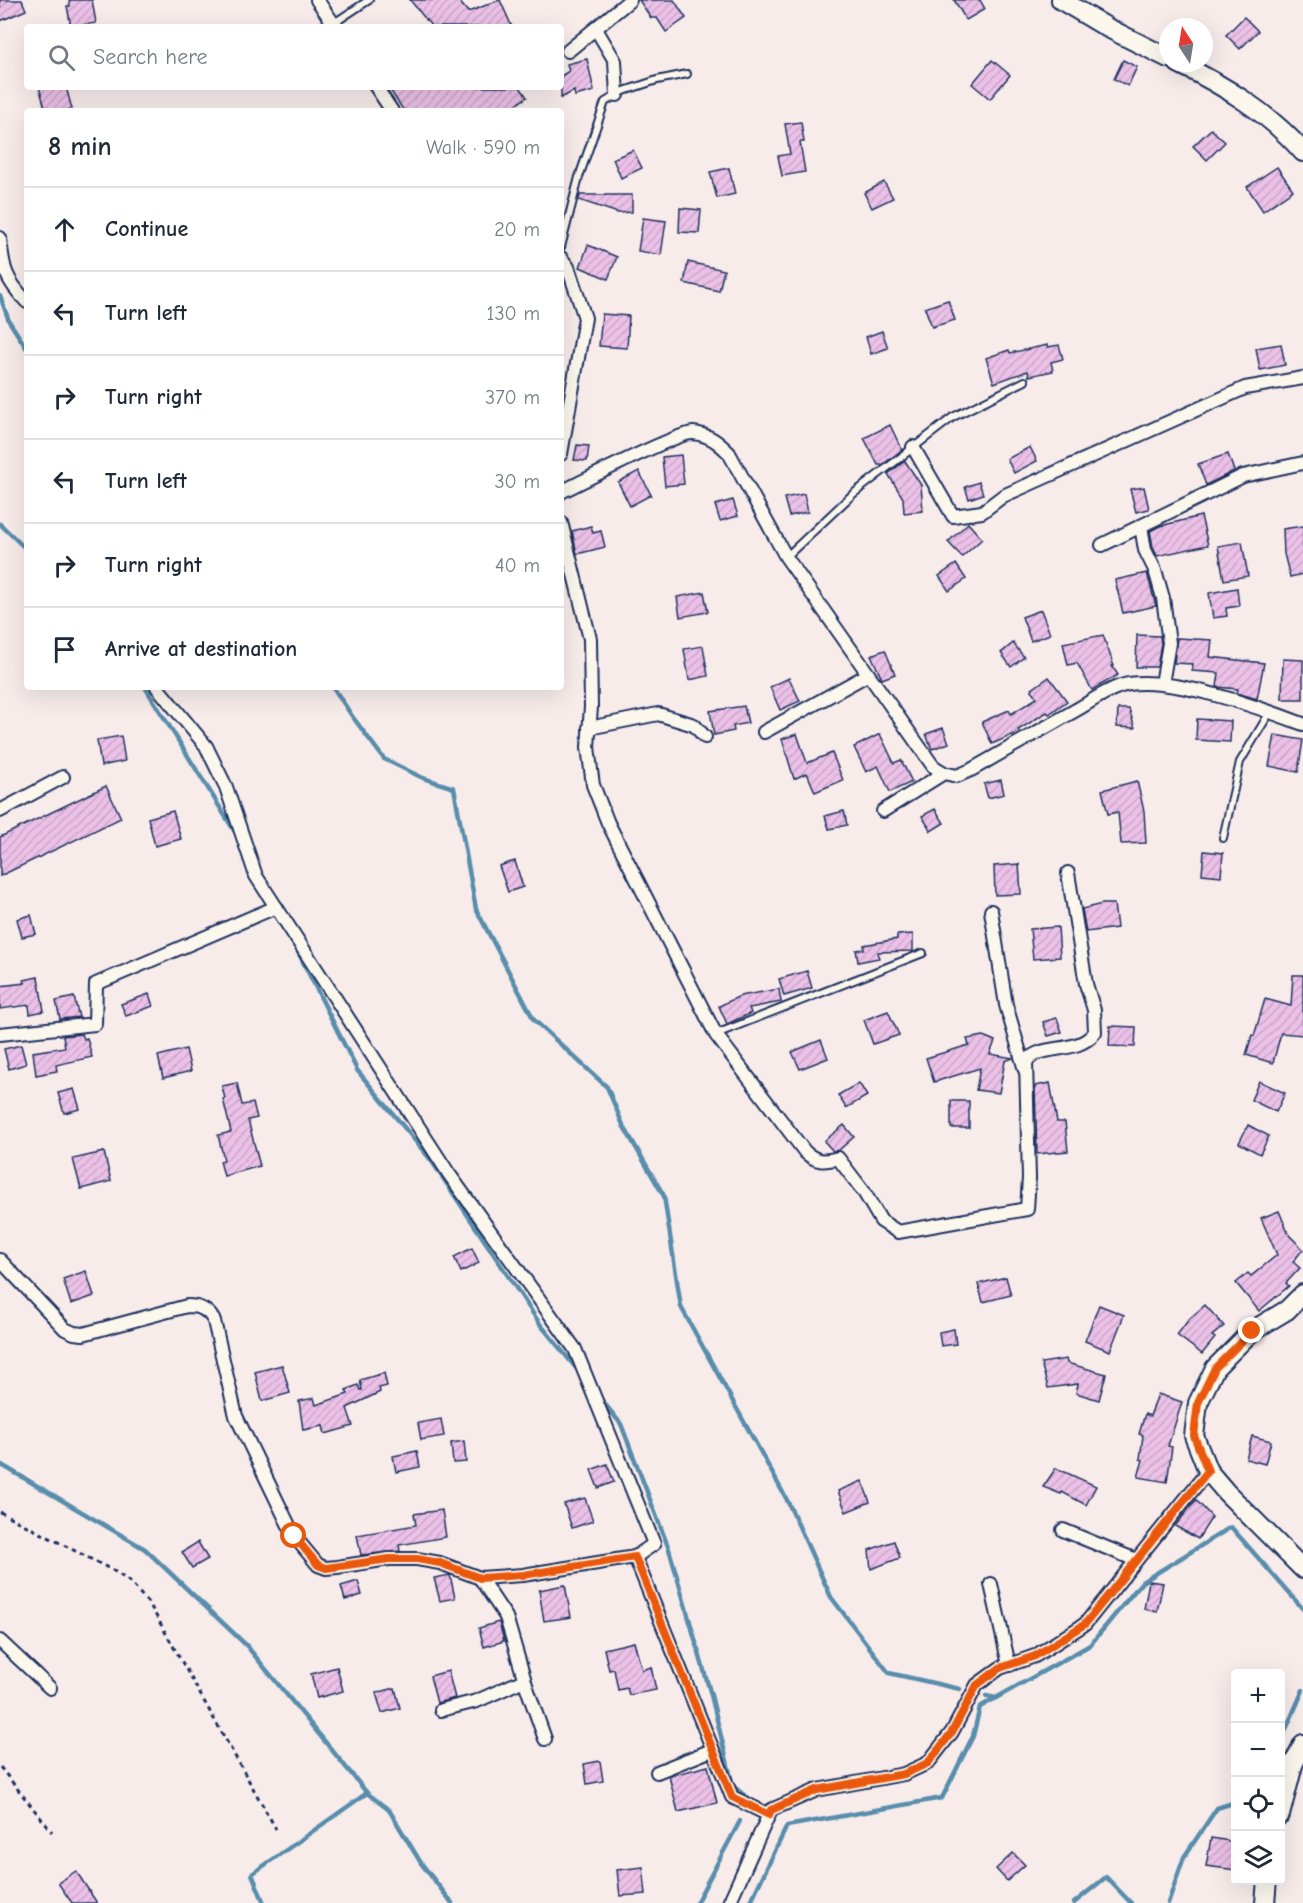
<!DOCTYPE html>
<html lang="en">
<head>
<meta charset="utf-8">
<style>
	:root { --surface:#fff; --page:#f2f2f3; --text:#1f2937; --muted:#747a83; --line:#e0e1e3 }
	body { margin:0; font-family:"Comic Neue",sans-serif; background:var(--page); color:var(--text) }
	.controls { position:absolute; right:18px; bottom:18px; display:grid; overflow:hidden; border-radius:6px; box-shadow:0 6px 24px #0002 }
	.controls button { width:54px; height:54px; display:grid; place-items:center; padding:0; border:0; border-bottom:2px solid var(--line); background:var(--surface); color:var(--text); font:30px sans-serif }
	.compass { position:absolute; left:1159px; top:18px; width:54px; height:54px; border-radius:50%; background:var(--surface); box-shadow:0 6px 24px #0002; rotate:348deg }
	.stop { position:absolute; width:18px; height:18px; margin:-14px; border:4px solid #ea580c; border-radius:50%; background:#fff }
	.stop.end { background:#ea580c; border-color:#fff; box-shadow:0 2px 6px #0008 }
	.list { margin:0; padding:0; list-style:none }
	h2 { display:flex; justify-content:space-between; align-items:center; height:78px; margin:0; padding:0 24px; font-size:26px }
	h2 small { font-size:20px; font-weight:400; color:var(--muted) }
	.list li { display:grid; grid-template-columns:39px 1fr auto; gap:18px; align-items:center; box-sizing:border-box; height:84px; padding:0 24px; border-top:2px solid var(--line) }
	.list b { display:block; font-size:22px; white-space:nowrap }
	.list em { font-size:20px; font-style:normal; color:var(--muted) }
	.icon { flex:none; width:33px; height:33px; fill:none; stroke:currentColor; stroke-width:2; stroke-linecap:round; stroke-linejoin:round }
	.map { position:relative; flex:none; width:1303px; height:1903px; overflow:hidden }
	.search { position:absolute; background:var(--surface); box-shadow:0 6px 24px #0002; left:24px; top:24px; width:540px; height:66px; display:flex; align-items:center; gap:15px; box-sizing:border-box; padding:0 21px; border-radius:6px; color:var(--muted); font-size:22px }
	.panel { position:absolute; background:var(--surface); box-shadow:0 6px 24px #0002; left:24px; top:108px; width:540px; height:582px; border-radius:6px }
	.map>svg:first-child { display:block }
</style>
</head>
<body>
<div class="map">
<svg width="1303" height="1903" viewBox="0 0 1303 1903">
	<defs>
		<pattern id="building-hatch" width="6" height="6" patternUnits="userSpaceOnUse" patternTransform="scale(1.5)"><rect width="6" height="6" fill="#ecc1e7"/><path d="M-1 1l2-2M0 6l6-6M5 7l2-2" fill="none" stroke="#caa6c9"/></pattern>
	</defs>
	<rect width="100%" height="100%" fill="#f8eceb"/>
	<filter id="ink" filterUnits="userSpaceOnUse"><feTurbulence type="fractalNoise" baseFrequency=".0167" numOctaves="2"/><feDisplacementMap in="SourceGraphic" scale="12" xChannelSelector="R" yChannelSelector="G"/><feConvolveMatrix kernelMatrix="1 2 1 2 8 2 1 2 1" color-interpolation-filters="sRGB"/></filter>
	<g filter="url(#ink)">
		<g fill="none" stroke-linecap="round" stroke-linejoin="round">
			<g stroke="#588dac" stroke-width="4.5">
				<polyline points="0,296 9,321 27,349"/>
				<polyline points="0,524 27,550"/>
				<polyline points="145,687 237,835"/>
				<polyline points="333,687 352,716 384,759 423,778 454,788 476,909 534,1020 607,1087 623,1125 664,1196 681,1307 787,1500 831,1597 889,1673 960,1689"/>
				<polyline points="295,946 357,1070 431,1160 540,1324 581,1374"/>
				<polyline points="599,1397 621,1424 669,1549 711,1695 733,1786 750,1800"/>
				<polyline points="0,1464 145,1549 246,1645 367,1793 252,1874 264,1903"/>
				<polyline points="986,1696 996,1698"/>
				<polyline points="1280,1743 1303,1690"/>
				<polyline points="367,1793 389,1810 421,1863 452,1903"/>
				<polyline points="696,1903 740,1821"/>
				<polyline points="750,1903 787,1826 942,1798 973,1736 980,1707 1090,1645 1142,1582 1231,1527 1303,1609"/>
				<polyline points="1074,1903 1106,1877 1131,1903"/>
				<polyline points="1168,1903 1184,1857 1217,1808 1236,1802"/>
			</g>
		</g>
		<g fill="url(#building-hatch)" stroke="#1b2f5e" stroke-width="1.5">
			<polygon points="0,0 22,0 26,10 0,21"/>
			<polygon points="69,0 92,0 96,23 71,27 67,6 70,6"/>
			<polygon points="410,0 458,0 468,12 500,0 512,27 432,27"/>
			<polygon points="639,0 674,0 686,18 666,32 657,18 651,18"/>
			<polygon points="954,0 980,0 985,9 966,20"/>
			<polygon points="1244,17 1258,31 1240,49 1226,35"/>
			<polygon points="587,59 594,91 575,96 574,91 561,98 561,76 569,71 567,64"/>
			<polygon points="992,60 1010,75 990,99 972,84"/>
			<polygon points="1123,60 1137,67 1128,86 1114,79"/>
			<polygon points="39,87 66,87 72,109 64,111 46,111"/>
			<polygon points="388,87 520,87 527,97 507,111 404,111"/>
			<polygon points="801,122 804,142 800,142 805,172 782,176 778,156 790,154 785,124"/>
			<polygon points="1211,129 1225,142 1207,160 1193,146"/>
			<polygon points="633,150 642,168 621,178 613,159"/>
			<polygon points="1277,167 1293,190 1263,211 1247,187"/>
			<polygon points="729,168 735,194 717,198 710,172"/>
			<polygon points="884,182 893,198 872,208 864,193"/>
			<polygon points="580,195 632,195 632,212 618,213 579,200"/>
			<polygon points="680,208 701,210 699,233 679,232"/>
			<polygon points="643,218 666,221 661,255 638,251"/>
			<polygon points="588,245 617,257 608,279 580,267"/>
			<polygon points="688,262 724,270 719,291 684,283"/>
			<polygon points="948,300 955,320 932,327 925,308"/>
			<polygon points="602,314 629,316 627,348 599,346"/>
			<polygon points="882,331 888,348 871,354 866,337"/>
			<polygon points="1281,344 1285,365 1260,370 1256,348"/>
			<polygon points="1048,345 1048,347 1059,345 1063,359 1051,362 1053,371 1029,376 1028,371 994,383 986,358 1009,350 1010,353"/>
			<polygon points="890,425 902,450 882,465 878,465 864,438"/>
			<polygon points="577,445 589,446 587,461 574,460"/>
			<polygon points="1030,447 1037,461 1014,473 1007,459"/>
			<polygon points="1228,454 1234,471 1206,485 1198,464"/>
			<polygon points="681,455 684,484 665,486 662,457"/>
			<polygon points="905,461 921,485 923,511 904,513 903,498 888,474"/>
			<polygon points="639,471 651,495 630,506 618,482"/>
			<polygon points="979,482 983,494 969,499 965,487"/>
			<polygon points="1144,487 1149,509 1136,512 1130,489"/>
			<polygon points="804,494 808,512 789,516 784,498"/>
			<polygon points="733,500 738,516 720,521 715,505"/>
			<polygon points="1201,516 1208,545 1157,556 1153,547 1150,531 1160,526"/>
			<polygon points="968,523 982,539 962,557 948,542"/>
			<polygon points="591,526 593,533 601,531 605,547 577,554 572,531"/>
			<polygon points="1303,526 1303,574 1290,577 1284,554 1283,529"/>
			<polygon points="1242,542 1248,576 1224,580 1218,546"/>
			<polygon points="956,564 966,579 949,591 939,576"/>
			<polygon points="1147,573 1156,606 1123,613 1115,580"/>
			<polygon points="1237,588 1239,606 1226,608 1227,616 1213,618 1209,593"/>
			<polygon points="704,592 708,612 680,617 677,597"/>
			<polygon points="1041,610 1050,634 1031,641 1022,617"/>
			<polygon points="1103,635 1114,666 1112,666 1118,675 1092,690 1077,663 1068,665 1063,643"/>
			<polygon points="1137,635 1160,636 1161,643 1157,667 1136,667"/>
			<polygon points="1177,638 1212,640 1210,657 1264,663 1257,699 1237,693 1238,689 1217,687 1219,673 1192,671 1193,664 1174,663"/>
			<polygon points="1013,643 1024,657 1011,667 1001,653"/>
			<polygon points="703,646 708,676 689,680 684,649"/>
			<polygon points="885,650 895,674 882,679 871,655"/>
			<polygon points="1283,659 1303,660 1303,699 1282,699"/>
			<polygon points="1049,677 1067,701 1049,714 1047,712 1018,730 1019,732 992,744 982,722 1009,710 1011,714 1037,698 1031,690"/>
			<polygon points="789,678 800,701 780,710 770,687"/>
			<polygon points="744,706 748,723 733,726 734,731 714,735 710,711"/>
			<polygon points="1118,709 1129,709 1135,728 1117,727"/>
			<polygon points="1197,719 1231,721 1230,742 1196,740"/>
			<polygon points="943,728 949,743 932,749 926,734"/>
			<polygon points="797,734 807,763 832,753 843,780 815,792 807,773 794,779 782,739"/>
			<polygon points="880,734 894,763 901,760 912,782 890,792 878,766 866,772 854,747"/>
			<polygon points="1275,735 1303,740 1298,772 1269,766"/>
			<polygon points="121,736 125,761 101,766 97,740"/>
			<polygon points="1001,780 1004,794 988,798 984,784"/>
			<polygon points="1137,781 1144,811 1146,843 1121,844 1118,812 1108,814 1102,790"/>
			<polygon points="106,786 121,818 0,876 0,837"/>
			<polygon points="935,809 944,823 931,831 922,816"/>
			<polygon points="173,811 181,839 155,846 148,818"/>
			<polygon points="844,811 847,825 829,829 825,816"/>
			<polygon points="1204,851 1223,853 1221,876 1202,874"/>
			<polygon points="515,861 523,887 508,892 499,866"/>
			<polygon points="1019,864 1021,894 995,895 994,866"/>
			<polygon points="1102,904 1114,904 1117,928 1086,932 1082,909"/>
			<polygon points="31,915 36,934 22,937 17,919"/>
			<polygon points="1058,927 1060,957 1033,959 1030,929"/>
			<polygon points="913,934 913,951 878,952 879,958 858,962 856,950 864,949 864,945 897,939 897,935"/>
			<polygon points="807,971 812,988 784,996 779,979"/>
			<polygon points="1293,975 1303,975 1303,1035 1281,1033 1273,1063 1246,1055 1252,1035 1254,1036 1265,999 1291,1006"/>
			<polygon points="38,977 44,1011 30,1014 29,1005 0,1009 0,986 25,983 24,980"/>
			<polygon points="779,989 781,1002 749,1008 751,1013 727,1024 719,1006 740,996"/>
			<polygon points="149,994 153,1006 126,1016 121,1004"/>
			<polygon points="74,997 79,1017 60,1019 56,1001"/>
			<polygon points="888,1011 899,1035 873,1044 864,1020"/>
			<polygon points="1057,1018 1062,1032 1048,1036 1043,1022"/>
			<polygon points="1110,1026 1136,1027 1135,1047 1109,1046"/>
			<polygon points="82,1034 84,1039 87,1038 92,1057 56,1065 57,1071 36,1075 33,1052 65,1047 63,1036"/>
			<polygon points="983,1036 995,1041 990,1054 1013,1058 1005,1061 999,1093 976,1090 980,1068 934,1082 926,1058 969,1045 967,1039"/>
			<polygon points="821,1040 828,1058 800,1069 792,1052"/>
			<polygon points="21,1045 26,1064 9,1069 4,1049"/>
			<polygon points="186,1049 191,1071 163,1078 158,1056"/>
			<polygon points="1259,1081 1285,1093 1276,1112 1251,1100"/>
			<polygon points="237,1083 242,1105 253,1103 257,1118 248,1120 260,1166 224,1176 220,1161 224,1160 218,1135 231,1132 223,1099 225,1099 222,1086"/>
			<polygon points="859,1083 867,1096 846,1108 838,1095"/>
			<polygon points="1050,1083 1057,1122 1065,1122 1068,1151 1037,1154 1035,1086"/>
			<polygon points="74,1089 80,1109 64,1113 58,1093"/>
			<rect x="951" y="1101" width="18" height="27"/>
			<polygon points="844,1125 854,1137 839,1150 833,1151 824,1141"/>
			<polygon points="1248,1125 1269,1136 1260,1154 1239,1143"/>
			<polygon points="104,1152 111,1181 81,1189 73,1159"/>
			<polygon points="1279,1211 1289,1235 1303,1249 1293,1262 1300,1268 1286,1283 1289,1286 1259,1311 1236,1283 1248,1273 1251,1276 1277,1255 1261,1218"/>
			<polygon points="472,1248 479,1263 461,1272 454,1257"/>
			<polygon points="86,1271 94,1296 71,1304 63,1279"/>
			<polygon points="1006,1277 1011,1295 983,1302 978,1284"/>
			<polygon points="1099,1305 1124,1315 1110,1351 1085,1341"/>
			<polygon points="1205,1305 1224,1326 1212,1336 1215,1338 1202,1354 1177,1335 1189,1319"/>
			<polygon points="954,1329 956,1344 941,1346 939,1332"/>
			<polygon points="1066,1359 1067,1363 1106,1374 1099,1400 1076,1393 1078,1384 1048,1388 1041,1363"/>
			<polygon points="282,1365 290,1393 262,1401 255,1372"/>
			<polygon points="384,1373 387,1386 379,1388 380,1392 347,1408 353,1426 325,1434 323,1426 303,1430 299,1401 314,1398 316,1405 348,1394 346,1390 358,1385 360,1390 362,1390 360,1380"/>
			<polygon points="1158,1394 1182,1402 1168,1446 1172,1447 1167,1482 1138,1477 1143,1460 1140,1459 1143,1435 1139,1434 1145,1414 1150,1416"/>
			<polygon points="441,1419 444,1436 421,1440 418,1423"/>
			<polygon points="1252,1436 1271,1441 1265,1464 1246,1459"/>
			<polygon points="464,1441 466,1462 453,1463 451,1443"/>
			<polygon points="417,1451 420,1467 396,1472 393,1456"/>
			<polygon points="607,1464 614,1482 598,1488 591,1470"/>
			<polygon points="1056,1468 1096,1486 1086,1505 1062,1492 1061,1494 1043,1487"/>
			<polygon points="862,1481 870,1502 846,1512 838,1491"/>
			<polygon points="585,1498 593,1521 572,1528 564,1504"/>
			<polygon points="1196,1500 1212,1517 1198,1539 1175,1526"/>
			<polygon points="442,1510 446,1537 399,1545 400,1551 361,1555 357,1535 416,1525 414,1514"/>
			<polygon points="894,1541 900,1558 871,1569 869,1550"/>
			<polygon points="198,1542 208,1559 192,1568 182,1552"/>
			<polygon points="450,1575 455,1598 440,1601 434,1578"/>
			<polygon points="358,1581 362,1595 345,1600 341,1586"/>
			<polygon points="1149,1581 1163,1583 1157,1612 1144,1609"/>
			<polygon points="565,1585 571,1617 544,1621 539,1590"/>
			<polygon points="499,1622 504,1641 484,1647 479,1628"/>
			<polygon points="634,1642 642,1670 651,1667 656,1690 629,1695 627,1688 618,1690 614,1669 609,1670 604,1649"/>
			<polygon points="337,1667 343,1691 317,1698 311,1674"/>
			<polygon points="448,1671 455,1698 437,1703 430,1676"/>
			<polygon points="395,1688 400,1708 382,1713 376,1693"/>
			<polygon points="600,1761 603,1781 587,1784 584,1764"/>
			<polygon points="708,1766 717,1803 678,1812 669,1776"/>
			<polygon points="1211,1838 1236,1842 1236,1870 1206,1866"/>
			<polygon points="1013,1853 1025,1865 1007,1881 996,1869"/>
			<polygon points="643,1867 646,1894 620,1896 617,1870"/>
			<polygon points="76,1871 97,1903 72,1903 58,1883"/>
		</g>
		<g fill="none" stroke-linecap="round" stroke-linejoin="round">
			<g stroke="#1b2f5e" stroke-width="10">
				<g id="service">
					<polyline points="334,23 369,0"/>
					<polyline points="561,247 579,177 605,102 624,91 657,80 687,74"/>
					<polyline points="786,557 853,494 953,417 1025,381"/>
					<polyline points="1223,838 1240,762 1270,712"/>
					<polyline points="716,1034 923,953"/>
				</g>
			</g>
			<g stroke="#1b2f5e" stroke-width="16">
				<g id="minor">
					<polyline points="317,0 336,27"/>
					<polyline points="596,29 615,61 617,95"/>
					<polyline points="568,51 630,0"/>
					<polyline points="376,87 392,111"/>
					<path d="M0 238C3 269 5 279 27 302"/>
					<polyline points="561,258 568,267 585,318 561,454"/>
					<polyline points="913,447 953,516 982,512 1003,496 1245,388 1303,378"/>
					<path d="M561 492C581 482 679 432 693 433 710 435 718 442 729 453L786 557 933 766 944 773 957 776 971 770C1006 750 1041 730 1076 710 1092 701 1111 687 1129 684 1173 677 1261 708 1303 724"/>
					<path d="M561 522 590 639 591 707 588 747 593 785 608 823 716 1035 805 1152C816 1162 824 1162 838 1158L864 1192 881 1221 898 1232 1027 1209 1029 1178 1026 1062C1041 1042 1077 1056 1095 1032L1094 1010 1086 984 1068 873"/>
					<polyline points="1141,526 1145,550 1155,570 1163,598 1169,643 1162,684"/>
					<polyline points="1102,545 1243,476 1303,463"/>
					<polyline points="157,687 206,746 226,787 256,876 449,1174 575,1349 654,1544 635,1557"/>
					<polyline points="589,728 658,714 694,725 705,737"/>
					<polyline points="764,732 867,675"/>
					<polyline points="0,811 63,777"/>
					<polyline points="883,811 944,773"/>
					<polyline points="991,911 1006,1005 1025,1070"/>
					<polyline points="0,1034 95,1024 96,984 276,907"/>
					<path d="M0 1260 65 1329 74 1333 83 1334 187 1306C199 1306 208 1309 214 1321L236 1416 294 1536 318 1565 326 1568 337 1567 389 1559H417L440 1563 480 1578 523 1575 635 1557 732 1797 769 1815"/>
					<polyline points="1063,1530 1136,1560"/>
					<polyline points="480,1578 506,1617 527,1688 545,1739"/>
					<polyline points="991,1584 1009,1665"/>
					<polyline points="0,1641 50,1688"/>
					<polyline points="441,1710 477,1701 524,1680"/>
					<polyline points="657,1772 712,1750"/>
					<polyline points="729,1903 771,1810 817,1790 904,1774 928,1763 952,1732 977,1685 1000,1668 1035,1656 1085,1624 1208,1471"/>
				</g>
			</g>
			<g stroke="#1b2f5e" stroke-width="22">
				<g id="secondary">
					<polyline points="1061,0 1108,28 1168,58"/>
					<path d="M1178 63C1225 86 1269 113 1303 152"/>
					<polyline points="1303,1294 1287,1310 1252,1331 1215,1368 1198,1403 1194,1436 1208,1471 1226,1492 1303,1569"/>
					<polyline points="1280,1815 1293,1765 1303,1744"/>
					<polyline points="1265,1903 1267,1880"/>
				</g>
			</g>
			<g stroke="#1b2f5e" stroke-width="3" stroke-dasharray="4.5 4.5" stroke-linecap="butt">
				<polyline points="0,1512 114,1571 130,1582 150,1605 276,1829"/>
				<polyline points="0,1767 52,1832"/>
			</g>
			<use href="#service" stroke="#fbf7ec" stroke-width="6"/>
			<use href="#minor" stroke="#fbf7ec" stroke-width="12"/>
			<use href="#secondary" stroke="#fbf7ec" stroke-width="18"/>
		</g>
	</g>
	<g fill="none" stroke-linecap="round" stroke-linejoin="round" filter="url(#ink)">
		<polyline stroke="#ea580c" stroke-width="8" points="294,1536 318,1565 326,1568 389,1559 417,1559 440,1563 480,1578 523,1575 635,1557 732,1797 769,1815 771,1810 817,1790 904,1774 928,1763 952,1732 977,1685 1000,1668 1035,1656 1085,1624 1208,1471 1194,1436 1198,1403 1215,1368 1252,1331"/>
	</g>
</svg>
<div class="controls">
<button>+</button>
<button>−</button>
<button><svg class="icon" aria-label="locate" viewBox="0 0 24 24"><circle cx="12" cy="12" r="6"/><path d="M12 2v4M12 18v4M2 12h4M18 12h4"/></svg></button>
<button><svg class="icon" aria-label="layers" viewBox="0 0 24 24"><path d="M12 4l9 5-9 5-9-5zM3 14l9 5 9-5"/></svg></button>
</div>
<svg class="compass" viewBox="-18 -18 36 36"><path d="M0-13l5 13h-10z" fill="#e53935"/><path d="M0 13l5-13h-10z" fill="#747a83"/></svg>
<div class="stop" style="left:294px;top:1536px"></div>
<div class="stop end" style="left:1252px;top:1331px"></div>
<div class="search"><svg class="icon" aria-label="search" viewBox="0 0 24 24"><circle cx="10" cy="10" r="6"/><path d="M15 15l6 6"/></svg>Search here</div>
<section class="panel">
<h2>8 min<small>Walk · 590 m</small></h2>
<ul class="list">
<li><svg class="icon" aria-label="ahead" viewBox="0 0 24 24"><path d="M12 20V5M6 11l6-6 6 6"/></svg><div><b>Continue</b></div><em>20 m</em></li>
<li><svg class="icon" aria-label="left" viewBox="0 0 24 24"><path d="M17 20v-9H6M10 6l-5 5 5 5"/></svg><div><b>Turn left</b></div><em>130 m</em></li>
<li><svg class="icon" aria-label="right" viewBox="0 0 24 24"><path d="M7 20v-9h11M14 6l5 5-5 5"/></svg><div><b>Turn right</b></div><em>370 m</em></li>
<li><svg class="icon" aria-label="left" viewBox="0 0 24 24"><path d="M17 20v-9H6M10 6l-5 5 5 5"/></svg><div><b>Turn left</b></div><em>30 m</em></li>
<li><svg class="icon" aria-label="right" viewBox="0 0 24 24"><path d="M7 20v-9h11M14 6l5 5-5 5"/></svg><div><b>Turn right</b></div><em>40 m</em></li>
<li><svg class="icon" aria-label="arrive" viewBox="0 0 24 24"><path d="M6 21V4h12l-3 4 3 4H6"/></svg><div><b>Arrive at destination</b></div></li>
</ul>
</section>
</div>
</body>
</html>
